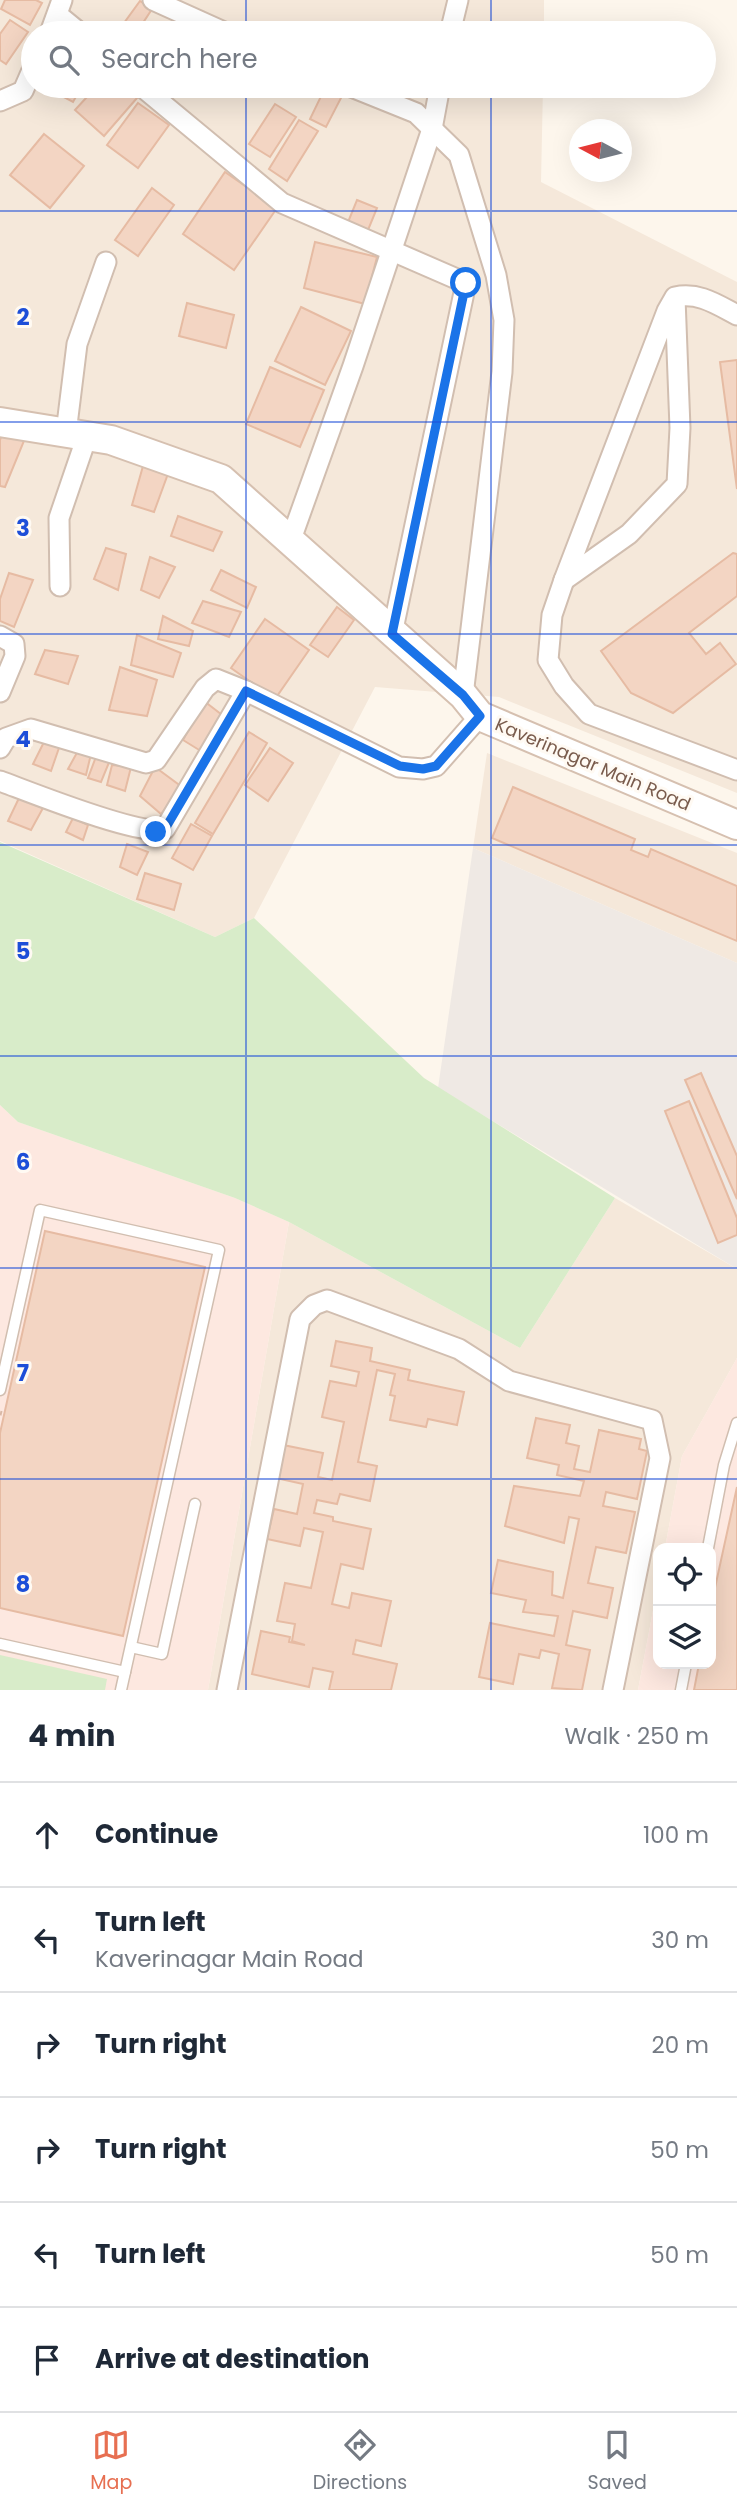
<!DOCTYPE html>
<html lang="en">
<head>
<meta charset="utf-8">
<style>
	:root { --surface:#fff; --page:#f6f6f7; --text:#1f2937; --muted:#747a83; --line:#e0e1e3; --accent:#e76f51 }
	body { margin:0; font-family:Poppins,sans-serif; background:var(--page); color:var(--text) }
	.controls { position:absolute; right:21px; bottom:21px; display:grid; overflow:hidden; border-radius:14px; box-shadow:0 7px 28px #0002 }
	.controls button { width:63px; height:63px; display:grid; place-items:center; padding:0; border:0; border-bottom:2px solid var(--line); background:var(--surface); color:var(--text); font:35px sans-serif }
	.compass { position:absolute; left:569px; top:119px; width:63px; height:63px; border-radius:50%; background:var(--surface); box-shadow:0 7px 28px #0002; rotate:277deg }
	.stop { position:absolute; width:21px; height:21px; margin:-16px; border:5px solid #1a73e8; border-radius:50%; background:#fff }
	.stop.end { background:#1a73e8; border-color:#fff; box-shadow:0 2px 7px #0008 }
	.list { margin:0; padding:0; list-style:none }
	h2 { display:flex; justify-content:space-between; align-items:center; height:91px; margin:0; padding:0 28px; font-size:30px }
	h2 small { font-size:23px; font-weight:400; color:var(--muted) }
	.list li { display:grid; grid-template-columns:46px 1fr auto; gap:21px; align-items:center; box-sizing:border-box; height:105px; padding:0 28px; border-top:2px solid var(--line) }
	.list b { display:block; font-size:26px; white-space:nowrap }
	.list p { margin:0; font-size:23px; white-space:nowrap; color:var(--muted) }
	.list em { font-size:23px; font-style:normal; color:var(--muted) }
	.icon { flex:none; width:38px; height:38px; fill:none; stroke:currentColor; stroke-width:2; stroke-linecap:round; stroke-linejoin:round }
	.map { position:relative; flex:none; width:737px; height:1690px; overflow:hidden }
	.search { position:absolute; background:var(--surface); box-shadow:0 7px 28px #0002; left:21px; right:21px; top:21px; height:77px; display:flex; align-items:center; gap:18px; box-sizing:border-box; padding:0 24px; border-radius:38px; color:var(--muted); font-size:26px }
	.sheet { height:721px; background:var(--surface) }
	nav { display:flex; justify-content:space-around; align-items:center; box-sizing:border-box; height:98px; border-top:2px solid var(--line); background:var(--surface); font-size:19px; color:var(--muted) }
	nav a { display:grid; justify-items:center; gap:4px }
	nav .on { color:var(--accent) }
	.map>svg:first-child { display:block }
</style>
</head>
<body>
<div class="map">
<svg width="737" height="1690" viewBox="0 0 737 1690">
	<rect width="100%" height="100%" fill="#fdf6ec"/>
	<g fill="#f5e8da">
		<polygon points="0,0 544,0 544,33 33,33 33,86 543,86 541,182 737,282 737,793 499,697 375,687 254,918 215,937 0,841"/>
		<polygon points="487,753 737,853 737,963 473,848"/>
		<polygon points="615,1198 737,1269 737,1358 682,1456 665,1548 658,1548 658,1584 638,1690 208,1690 289,1222 520,1348"/>
	</g>
	<g fill="#fde8e0">
		<polygon points="0,1105 18,1122 235,1198 289,1222 208,1690 0,1690"/>
		<polygon points="737,1358 737,1690 638,1690 658,1584 658,1664 711,1664 711,1548 665,1548 682,1456"/>
	</g>
	<polygon fill="#efe9e4" points="473,848 737,963 737,1269 438,1088"/>
	<g fill="#d8ecc9">
		<polygon points="0,842 215,937 254,918 424,1078 615,1198 520,1348 289,1222 235,1198 18,1122 0,1105"/>
		<polygon points="0,1655 107,1679 105,1690 0,1690"/>
	</g>
	<g fill="#f3d5c3" stroke="#e6bba3" stroke-width="2">
		<polygon points="5,0 36,0 42,3 30,25 1,9"/>
		<polygon points="140,1 152,9 137,32 124,23"/>
		<polygon points="10,20 28,32 6,64 0,60 0,34"/>
		<polygon points="43,86 82,86 73,102"/>
		<polygon points="97,86 123,86 137,98 104,136 75,110"/>
		<polygon points="325,88 342,96 326,127 310,119"/>
		<polygon points="138,103 169,125 138,168 107,145"/>
		<polygon points="275,104 296,117 270,157 249,144"/>
		<polygon points="299,120 318,131 287,181 269,169"/>
		<polygon points="44,134 84,166 50,208 10,175"/>
		<polygon points="225,172 277,208 234,270 183,234"/>
		<polygon points="152,188 174,205 138,256 115,240"/>
		<polygon points="357,200 377,208 366,235 346,227"/>
		<polygon points="315,242 377,257 365,304 304,288"/>
		<polygon points="187,303 234,315 226,348 179,336"/>
		<polygon points="301,307 351,331 325,385 275,361"/>
		<polygon points="737,360 737,489 720,362"/>
		<polygon points="270,367 324,390 300,447 246,424"/>
		<polygon points="4,430 26,436 5,487 0,486 0,440"/>
		<polygon points="145,459 169,471 154,512 132,505"/>
		<polygon points="178,516 222,532 213,551 171,536"/>
		<polygon points="106,548 126,554 118,590 94,579"/>
		<polygon points="733,553 737,554 737,596 689,633 706,654 720,643 736,664 673,713 631,693 601,651"/>
		<polygon points="150,557 175,567 159,598 141,590"/>
		<polygon points="221,570 256,587 247,608 211,590"/>
		<polygon points="9,573 33,580 14,627 0,621 0,599"/>
		<polygon points="203,601 241,612 229,637 192,623"/>
		<polygon points="337,607 354,620 328,657 310,645"/>
		<polygon points="163,616 193,631 189,646 158,639"/>
		<polygon points="265,619 309,650 275,699 231,668"/>
		<polygon points="137,635 181,653 173,677 131,665"/>
		<polygon points="45,650 78,656 68,684 35,674"/>
		<polygon points="120,667 157,680 147,716 109,710"/>
		<polygon points="204,701 226,718 204,753 183,740"/>
		<polygon points="249,732 267,743 213,834 195,823"/>
		<polygon points="45,740 60,745 51,771 33,764"/>
		<polygon points="270,748 293,763 268,801 245,785"/>
		<polygon points="79,749 91,754 86,775 68,769"/>
		<polygon points="97,754 110,760 101,782 88,778"/>
		<polygon points="112,765 131,767 125,791 107,785"/>
		<polygon points="155,767 182,787 161,814 140,796"/>
		<polygon points="513,787 635,839 631,850 648,857 651,849 737,886 737,941 492,838"/>
		<polygon points="19,798 43,808 31,830 8,821"/>
		<polygon points="73,818 88,825 83,840 66,832"/>
		<polygon points="191,824 212,836 193,870 172,858"/>
		<polygon points="127,844 148,852 137,875 120,867"/>
		<polygon points="145,873 181,884 174,910 137,899"/>
		<polygon points="701,1073 737,1156 737,1199 685,1080"/>
		<polygon points="689,1101 737,1218 737,1235 718,1243 665,1111"/>
		<polygon points="45,1231 205,1267 123,1636 0,1608 0,1433"/>
		<polygon points="336,1341 372,1348 370,1361 410,1370 408,1380 464,1392 457,1425 428,1419 426,1427 390,1420 395,1396 390,1395 395,1374 377,1370 358,1462 377,1466 370,1501 340,1494 337,1504 317,1500 314,1513 333,1517 333,1521 371,1529 363,1569 341,1564 332,1604 349,1608 352,1593 391,1601 381,1646 356,1640 353,1654 397,1664 391,1690 329,1690 333,1672 313,1668 309,1687 252,1674 261,1631 290,1637 289,1642 305,1645 292,1641 295,1624 277,1621 285,1583 311,1588 323,1532 304,1528 300,1546 267,1539 274,1509 297,1514 303,1484 276,1478 283,1445 323,1453 318,1477 332,1480 344,1422 322,1417 330,1381 356,1386 359,1372 331,1366"/>
		<polygon points="536,1418 570,1425 566,1443 579,1446 574,1469 590,1472 599,1430 641,1439 639,1449 647,1451 637,1499 606,1492 603,1506 635,1512 626,1553 596,1547 588,1583 613,1588 607,1618 573,1611 566,1645 590,1650 582,1690 552,1688 559,1654 541,1650 539,1658 519,1654 513,1684 479,1677 490,1623 554,1636 558,1616 523,1612 526,1600 491,1593 498,1560 553,1572 552,1595 563,1598 579,1519 569,1517 564,1543 505,1526 514,1486 580,1496 584,1481 557,1475 559,1465 527,1458"/>
		<polygon points="737,1487 737,1690 694,1690 699,1664 711,1664 711,1606"/>
	</g>
	<g fill="none" stroke-linecap="round" stroke-linejoin="round">
		<g stroke="#d1beb0" stroke-width="13">
			<g id="lane">
				<polyline points="0,1390 40,1210 219,1250 121,1690"/>
				<polyline points="708,1548 724,1465 737,1423"/>
				<polyline points="0,1644 125,1672"/>
				<polyline points="131,1647 162,1654 195,1504"/>
				<polyline points="681,1690 686,1664"/>
			</g>
		</g>
		<g stroke="#d1beb0" stroke-width="23">
			<g id="street">
				<polyline points="153,0 226,33"/>
				<polyline points="58,15 80,33"/>
				<polyline points="50,33 62,0"/>
				<polyline points="450,33 458,0"/>
				<polyline points="141,86 282,203 466,283 392,634"/>
				<polyline points="349,86 416,113 459,155 496,275 504,320 502,372 463,695"/>
				<polyline points="0,101 23,91 33,68"/>
				<path d="M737 315C716 304 699 292 675 297L667 311 564 580 552 615 548 660 564 686 589 714 737 770"/>
				<polyline points="66,433 77,344 106,262"/>
				<polyline points="290,542 353,366 432,129 440,86"/>
				<polyline points="564,580 629,534 677,484 680,428 675,298"/>
				<polyline points="60,586 59,518 87,436"/>
				<polyline points="0,636 14,644 15,656 0,692"/>
				<polyline points="0,748 6,738 31,729 146,763 156,760 205,688 216,679 246,691 399,767 423,769 436,766 480,716"/>
				<path d="M0 781C30 792 141 837 165 829L246 691"/>
				<polyline points="227,1690 300,1319 314,1305 327,1300 459,1349 509,1381 652,1420 660,1458 613,1690"/>
			</g>
		</g>
		<g stroke="#d6c0b0" stroke-width="32">
			<polyline id="secondary" points="0,422 111,440 221,479 463,695 480,716 737,825"/>
		</g>
		<polyline stroke="#d9b8a5" stroke-width="4.5" stroke-dasharray="2 5" stroke-linecap="butt" points="0,1413 4,1414"/>
		<use href="#lane" stroke="#fff" stroke-width="10"/>
		<use href="#street" stroke="#fff" stroke-width="19"/>
		<use href="#secondary" stroke="#fff" stroke-width="28"/>
	</g>
	<g fill="none" stroke-linecap="round" stroke-linejoin="round">
		<polyline stroke="#1a73e8" stroke-width="9" points="156,832 165,829 246,691 400,766 423,769 436,766 480,716 463,695 392,634 466,283"/>
	</g>
	<path fill="none" stroke="#1d4ed8" stroke-width="2" stroke-opacity="0.55" d="M246 0V33M491 0V33M246 86V1690M491 86V1690M0 211H737M0 422H737M0 634H737M0 845H737M0 1056H737M0 1268H737M0 1479H737"/>
	<g text-anchor="middle" dominant-baseline="central" stroke-width="6" stroke-linejoin="round" paint-order="stroke">
		<g font-size="18" fill="#7a5c4d" stroke="#fffaf3">
			<text transform="translate(593 764) rotate(23)">Kaverinagar Main Road</text>
		</g>
	</g>
	<g font-size="23" text-anchor="middle" font-weight="bold" fill="#1d4ed8" stroke="#fffaf3" stroke-width="6" stroke-linejoin="round" paint-order="stroke">
		<text x="23" y="325">2</text>
		<text x="23" y="536">3</text>
		<text x="23" y="747">4</text>
		<text x="23" y="959">5</text>
		<text x="23" y="1170">6</text>
		<text x="23" y="1381">7</text>
		<text x="23" y="1592">8</text>
	</g>
</svg>
<div class="controls">
<button><svg class="icon" aria-label="locate" viewBox="0 0 24 24"><circle cx="12" cy="12" r="6"/><path d="M12 2v4M12 18v4M2 12h4M18 12h4"/></svg></button>
<button><svg class="icon" aria-label="layers" viewBox="0 0 24 24"><path d="M12 4l9 5-9 5-9-5zM3 14l9 5 9-5"/></svg></button>
</div>
<svg class="compass" viewBox="-18 -18 36 36"><path d="M0-13l5 13h-10z" fill="#e53935"/><path d="M0 13l5-13h-10z" fill="#747a83"/></svg>
<div class="stop" style="left:466px;top:283px"></div>
<div class="stop end" style="left:156px;top:832px"></div>
<div class="search"><svg class="icon" aria-label="search" viewBox="0 0 24 24"><circle cx="10" cy="10" r="6"/><path d="M15 15l6 6"/></svg>Search here</div>
</div>
<section class="sheet">
<h2>4 min<small>Walk · 250 m</small></h2>
<ul class="list">
<li><svg class="icon" aria-label="ahead" viewBox="0 0 24 24"><path d="M12 20V5M6 11l6-6 6 6"/></svg><div><b>Continue</b></div><em>100 m</em></li>
<li><svg class="icon" aria-label="left" viewBox="0 0 24 24"><path d="M17 20v-9H6M10 6l-5 5 5 5"/></svg><div><b>Turn left</b><p>Kaverinagar Main Road</p></div><em>30 m</em></li>
<li><svg class="icon" aria-label="right" viewBox="0 0 24 24"><path d="M7 20v-9h11M14 6l5 5-5 5"/></svg><div><b>Turn right</b></div><em>20 m</em></li>
<li><svg class="icon" aria-label="right" viewBox="0 0 24 24"><path d="M7 20v-9h11M14 6l5 5-5 5"/></svg><div><b>Turn right</b></div><em>50 m</em></li>
<li><svg class="icon" aria-label="left" viewBox="0 0 24 24"><path d="M17 20v-9H6M10 6l-5 5 5 5"/></svg><div><b>Turn left</b></div><em>50 m</em></li>
<li><svg class="icon" aria-label="arrive" viewBox="0 0 24 24"><path d="M6 21V4h12l-3 4 3 4H6"/></svg><div><b>Arrive at destination</b></div></li>
</ul>
</section>
<nav>
<a class="on"><svg class="icon" aria-label="map" viewBox="0 0 24 24"><path d="M3 6l6-2 6 2 6-2v14l-6 2-6-2-6 2zM9 4v14M15 6v14"/></svg>Map</a>
<a><svg class="icon" aria-label="directions" viewBox="0 0 24 24"><path d="M12 3l9 9-9 9-9-9zM9 14v-3h6M13 9l2 2-2 2"/></svg>Directions</a>
<a><svg class="icon" aria-label="saved" viewBox="0 0 24 24"><path d="M7 4h10v16l-5-4-5 4z"/></svg>Saved</a>
</nav>
</body>
</html>
